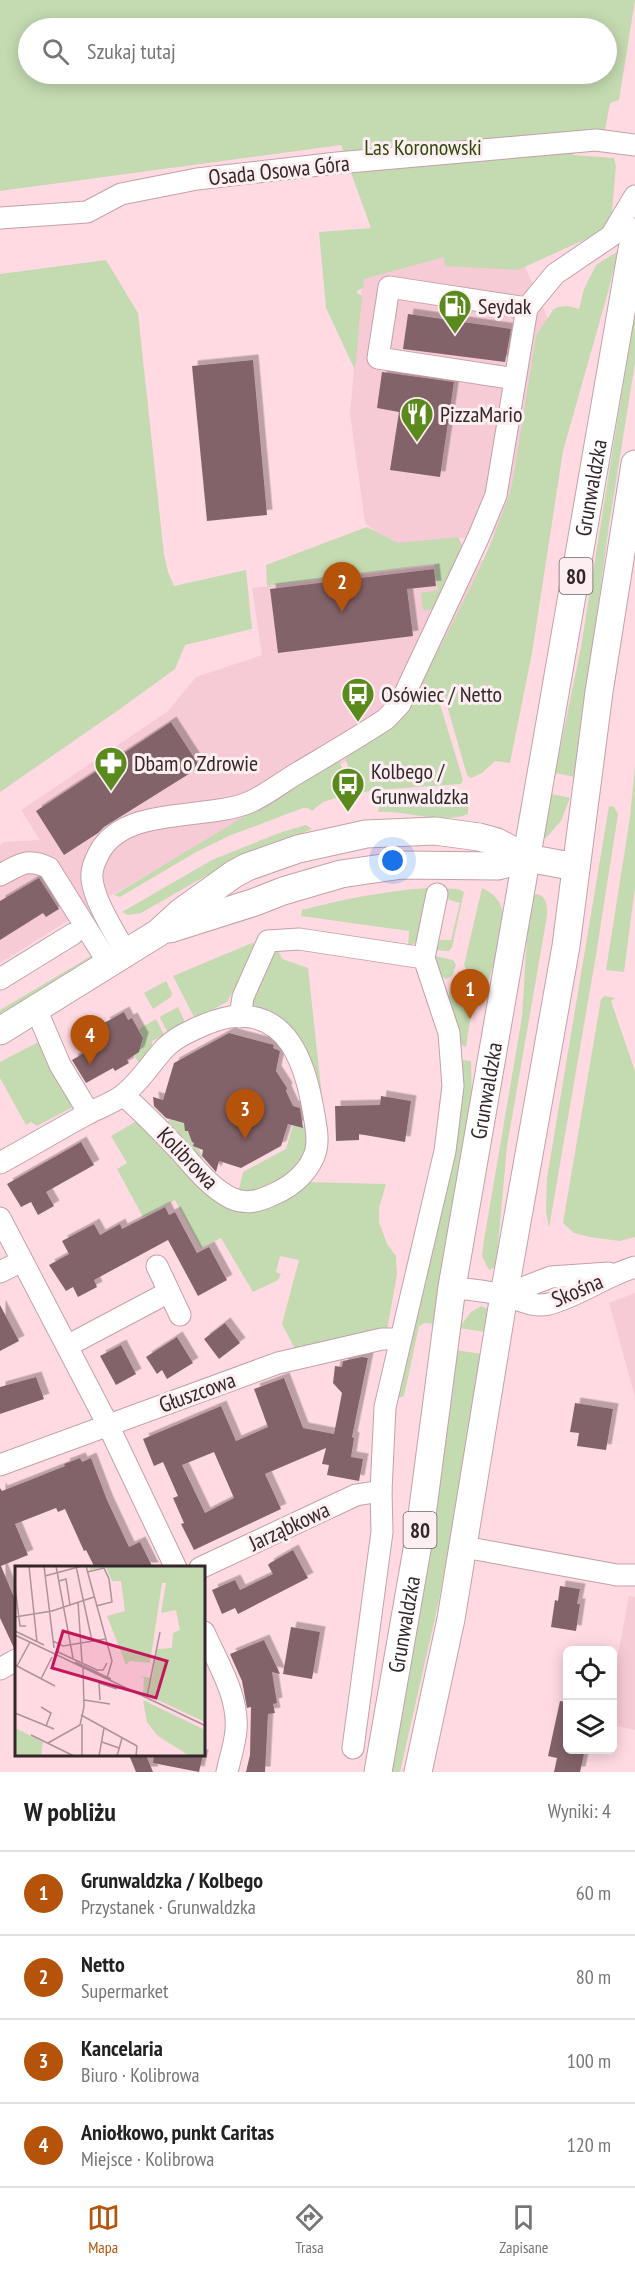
<!DOCTYPE html>
<html lang="pl">
<head>
<meta charset="utf-8">
<style>
	:root { --surface:#fff; --page:#f6f6f6; --text:#222; --muted:#767676; --line:#e0e0e0; --accent:#b45309 }
	body { margin:0; font-family:"PT Sans Narrow",sans-serif; background:var(--page); color:var(--text) }
	.controls { position:absolute; right:18px; bottom:18px; display:grid; overflow:hidden; border-radius:9px; box-shadow:0 3px 15px #0003 }
	.controls button { width:54px; height:54px; display:grid; place-items:center; padding:0; border:0; border-bottom:2px solid var(--line); background:var(--surface); color:var(--text); font:30px sans-serif }
	.you { position:absolute; left:393px; top:861px; width:21px; height:21px; margin:-15px; border:4px solid #fff; border-radius:50%; background:#1a73e8; box-shadow:0 0 0 9px #1a73e833 }
	.badge { display:grid; place-items:center; width:39px; height:39px; border-radius:50%; background:var(--accent); color:#fff; font-size:20px; font-weight:700 }
	.pin { position:absolute; translate:-50% -50px; filter:drop-shadow(0 2px 3px #0008) }
	.pin::after { content:''; position:absolute; top:32px; width:21px; height:18px; background:inherit; clip-path:polygon(0 0,100% 0,50% 100%) }
	.list { margin:0; padding:0; list-style:none }
	h2 { display:flex; justify-content:space-between; align-items:center; height:78px; margin:0; padding:0 24px; font-size:26px }
	h2 small { font-size:20px; font-weight:400; color:var(--muted) }
	.list li { display:grid; grid-template-columns:39px 1fr auto; gap:18px; align-items:center; box-sizing:border-box; height:84px; padding:0 24px; border-top:2px solid var(--line) }
	.list b { display:block; font-size:22px; white-space:nowrap }
	.list p { margin:0; font-size:20px; white-space:nowrap; color:var(--muted) }
	.list em { font-size:20px; font-style:normal; color:var(--muted) }
	.icon { flex:none; width:33px; height:33px; fill:none; stroke:currentColor; stroke-width:2; stroke-linecap:round; stroke-linejoin:round }
	.map { position:relative; flex:none; width:635px; height:1772px; overflow:hidden }
	.search { position:absolute; background:var(--surface); box-shadow:0 3px 15px #0003; left:18px; right:18px; top:18px; height:66px; display:flex; align-items:center; gap:15px; box-sizing:border-box; padding:0 21px; border-radius:33px; color:var(--muted); font-size:22px }
	.sheet { height:414px; background:var(--surface) }
	nav { display:flex; justify-content:space-around; align-items:center; box-sizing:border-box; height:84px; border-top:2px solid var(--line); background:var(--surface); font-size:16px; color:var(--muted) }
	nav a { display:grid; justify-items:center; gap:3px }
	nav .on { color:var(--accent) }
	.map>svg:first-child { display:block }
</style>
</head>
<body>
<div class="map">
<svg width="635" height="1772" viewBox="0 0 635 1772">
	<defs>
		<filter id="shadow"><feDropShadow dx="5.5" dy="-5.5" stdDeviation="0" flood-color="#0004"/></filter>
	</defs>
	<rect width="100%" height="100%" fill="#ffdae3"/>
	<g fill="#f7cbd6">
		<polygon points="447,252 520,255 550,324 516,488 500,534 393,545 365,523 350,413 363,273"/>
		<polygon points="487,560 423,699 392,735 82,912 0,963 0,845 3,842 40,840 21,810 167,712 196,677 262,655 252,588"/>
		<polygon points="635,1293 635,1397 609,1303"/>
		<polygon points="629,1596 635,1597 635,1730 612,1725 613,1681"/>
	</g>
	<g fill="#c4dab1" fill-rule="evenodd">
		<path d="M0 0H635L619 100 610 103 605 130 572 134 573 155 614 158 616 166 611 222 608 229 518 270 445 266 444 257 364 279 363 288 357 291V293L362 296 355 370 326 308 319 232 371 228 341 145 0 191ZM28 28H606V74H28Z"/>
		<path d="M618 251 608 292 563 451 532 653 510 763 495 761 482 773 471 778 467 775 444 695 421 685C453 620 491 555 512 485L536 336 553 310 558 307 568 306 579 309 584 289 596 265Z"/>
		<polygon points="106,260 138,313 164,555 168,572 174,586 246,570 252,629 185,645 175,669 120,709 0,792 0,274"/>
		<polygon points="635,311 635,363 609,525 575,777 555,773 581,647"/>
		<polygon points="367,527 398,543 458,537 465,551 438,609 423,610 421,593 438,590 434,564 267,586 266,565"/>
		<path d="M419 692 439 701 463 780 461 784 374 790 361 793 356 791 345 757C379 736 399 729 419 692Z"/>
		<polygon points="339,759 349,791 346,795 323,802 312,811 308,808 303,808 231,835 198,851 120,897 114,895"/>
		<polygon points="635,766 635,887 624,972 606,970 630,817"/>
		<polygon points="551,794 570,798 561,821 546,838 543,837"/>
		<path d="M468 799V814C442 825 406 810 378 812L380 804Z"/>
		<polygon points="609,806 614,807 618,814 596,955 549,1228 546,1212 547,1178"/>
		<polygon points="306,825 312,829 223,866 141,913 128,915 122,912 212,860 279,833"/>
		<path d="M428 888 458 889 464 892 452 947 449 951 435 950 440 940H451L460 903 449 900 447 895 432 891 420 940 408 947 409 931 301 916 302 910C344 899 384 891 428 888Z"/>
		<path d="M482 888C493 893 503 902 503 916 505 937 489 977 483 998H479L464 965Z"/>
		<path d="M537 894C548 897 547 907 547 916L507 1146 496 1267 489 1270 482 1256 484 1240 522 1017 529 904 534 895Z"/>
		<polygon points="275,942 282,959 308,968 323,1106 314,1079 246,1007"/>
		<polygon points="252,943 258,945 227,1002 195,1019 173,976"/>
		<polygon points="91,956 91,960 0,1017 0,1010"/>
		<polygon points="435,956 453,960 456,965 452,976 446,979 437,973"/>
		<polygon points="461,976 473,1001 466,1047 463,1046 459,1042 448,1001 450,989"/>
		<polygon points="166,981 172,993 171,997 153,1009 144,993"/>
		<polygon points="605,996 615,998 611,1001 635,1071 635,1237 620,1241 589,1237 574,1233 563,1223 601,999"/>
		<polygon points="178,1007 186,1024 168,1033 160,1018 161,1016"/>
		<polygon points="156,1019 164,1035 152,1041 152,1050 140,1065 134,1055 139,1052 143,1038 139,1029"/>
		<polygon points="44,1039 73,1107 37,1126 31,1122 26,1125 0,1078 0,1062"/>
		<polygon points="463,1060 471,1061 472,1103 434,1324 425,1323 419,1326 404,1396 397,1399 448,1187 454,1145 461,1062"/>
		<polygon points="169,1119 187,1124 184,1127 189,1128 186,1131 191,1132 192,1133 188,1134 193,1135 190,1138 195,1140 192,1142 197,1144 202,1156 200,1163 167,1125"/>
		<polygon points="138,1120 222,1203 304,1182 386,1184 379,1208 379,1222 387,1244 396,1256 397,1274 387,1330 295,1349 282,1324 299,1260 280,1256 276,1272 281,1274 278,1280 253,1292 221,1238 201,1248 175,1200 143,1217 117,1169 127,1163 111,1136"/>
		<polygon points="306,1123 309,1142 298,1166 271,1187 240,1194 239,1189 243,1172 286,1149 293,1125 302,1128"/>
		<polygon points="481,1306 488,1309 485,1332 459,1328 471,1312"/>
		<polygon points="454,1350 483,1354 439,1600 400,1772 388,1772"/>
	</g>
	<g fill="#83646b" fill-rule="evenodd" filter="url(#shadow)">
		<polygon points="408,314 511,329 505,362 403,349"/>
		<polygon points="253,360 267,515 207,521 192,366"/>
		<polygon points="382,372 454,382 440,477 390,470 399,412 377,408"/>
		<polygon points="434,569 436,586 407,589 413,636 278,653 270,589"/>
		<polygon points="171,722 200,767 104,827 98,833 64,855 36,811"/>
		<polygon points="39,878 59,909 46,917 43,913 0,940 0,901"/>
		<polygon points="124,1012 128,1020 132,1018 143,1038 139,1052 127,1060 129,1063 115,1071 113,1068 86,1083 72,1060 99,1044 93,1034 107,1027 104,1023"/>
		<polygon points="229,1033 274,1045 273,1048 280,1051 276,1071 287,1088 286,1091 293,1106 300,1108 303,1128 288,1124 281,1146 241,1168 219,1161 216,1172 202,1156 203,1150 193,1146 194,1143 192,1142 188,1131 185,1131 184,1123 166,1118 154,1106 153,1097 163,1100 174,1063"/>
		<polygon points="381,1096 411,1101 405,1142 359,1134 359,1140 336,1141 335,1106 380,1105"/>
		<polygon points="81,1142 94,1165 46,1192 54,1206 38,1215 31,1202 21,1207 7,1184"/>
		<polygon points="165,1207 169,1215 175,1212 197,1253 209,1247 227,1280 198,1296 168,1240 94,1280 97,1287 78,1297 73,1287 66,1291 49,1265 69,1254 62,1241 94,1224 100,1235 120,1224 122,1229"/>
		<polygon points="0,1305 19,1341 0,1351"/>
		<polygon points="225,1323 240,1343 219,1359 204,1339"/>
		<polygon points="177,1337 193,1363 167,1379 162,1370 157,1374 146,1357"/>
		<polygon points="121,1345 136,1374 116,1385 100,1356"/>
		<path d="M362 1357 368 1358 352 1437 354 1438 351 1457 363 1459 359 1481 327 1475 329 1465 322 1464 326 1448 265 1474 281 1509 194 1550 181 1524 184 1523 173 1498 178 1496 163 1462 154 1466 143 1439 221 1406 236 1441 268 1427 254 1389 284 1378 303 1428 334 1434 342 1393 333 1383 335 1366 342 1367 343 1361ZM214 1452 234 1498 205 1513 182 1465Z"/>
		<polygon points="36,1377 44,1399 0,1414 0,1387"/>
		<polygon points="575,1403 613,1409 606,1450 577,1446 579,1433 570,1432"/>
		<polygon points="80,1458 82,1462 91,1458 107,1500 129,1547 140,1542 153,1568 95,1568 86,1550 84,1551 65,1509 58,1512 56,1508 15,1524 28,1555 1,1566 16,1602 16,1647 14,1648 0,1618 0,1488 2,1491 25,1482 65,1466 64,1464"/>
		<polygon points="293,1550 308,1578 238,1614 235,1608 222,1614 212,1590 235,1580 240,1590 273,1574 268,1565 270,1563"/>
		<polygon points="560,1586 580,1589 577,1604 580,1604 576,1631 551,1627 555,1600 558,1601"/>
		<polygon points="291,1627 320,1632 312,1679 283,1674"/>
		<polygon points="264,1640 280,1674 272,1672 277,1703 273,1704 275,1713 268,1714 265,1772 246,1772 250,1755 251,1707 247,1708 242,1681 230,1654"/>
		<polygon points="560,1701 567,1702 567,1749 585,1749 580,1772 554,1772 557,1758 548,1756"/>
		<polygon points="129,1755 146,1755 153,1772 136,1772"/>
		<polygon points="154,1755 203,1755 199,1772 153,1763"/>
	</g>
	<g fill="none" stroke-linecap="round" stroke-linejoin="round">
		<g stroke="#c3a1a9" stroke-width="23">
			<g id="minor">
				<polyline points="0,218 87,212 121,194 197,179 337,163 596,140 635,145"/>
				<polyline points="515,379 378,358 389,287 527,308"/>
				<path d="M0 875C20 865 27 857 49 868L109 964"/>
				<path d="M126 953C115 933 94 901 92 879 91 869 95 861 99 853 124 805 206 821 250 802 266 795 281 783 296 774 326 756 357 738 386 719L400 704 479 536 496 495 527 308 555 274 611 236 635 196"/>
				<polyline points="424,958 437,894"/>
				<polyline points="0,979 73,934"/>
				<polyline points="36,1009 60,1065 89,1113"/>
				<polyline points="240,1017 243,997 268,941 299,939 424,958 449,1033 453,1086 445,1151 385,1407 381,1491 382,1532 353,1748"/>
				<path d="M0 1163C29 1147 58 1130 87 1114 98 1108 113 1103 123 1095 140 1082 151 1063 165 1048 177 1035 212 1020 230 1017 288 1009 305 1064 313 1109 315 1122 319 1137 316 1150 311 1170 293 1186 274 1194 260 1201 246 1205 231 1198 211 1188 196 1169 181 1152 162 1132 144 1113 123 1095"/>
				<polyline points="0,1218 108,1425 176,1568"/>
				<polyline points="157,1266 180,1315"/>
				<polyline points="0,1272 22,1261"/>
				<path d="M452 1287C469 1290 487 1291 503 1295 519 1299 532 1308 549 1304 579 1296 605 1276 635 1267"/>
				<polyline points="504,1295 551,1277 609,1273"/>
				<polyline points="67,1346 169,1292"/>
				<polyline points="0,1465 278,1363 382,1339 400,1339"/>
				<polyline points="464,1547 617,1575 635,1575"/>
				<polyline points="200,1568 356,1495 381,1491"/>
				<path d="M204 1632C217 1662 239 1696 236 1730 235 1744 230 1758 227 1772"/>
				<polyline points="0,1669 16,1660"/>
			</g>
		</g>
		<g stroke="#c3a1a9" stroke-width="29">
			<g id="major">
				<polyline points="170,929 255,902 283,891 341,874 402,865 498,866 527,858"/>
				<polyline points="0,1031 158,933 181,912 234,874 247,867 298,849 366,834 435,831 479,837 497,842 527,858 576,867"/>
				<path id="s1" d="M378 1772 419 1538 452 1287 635 232"/>
				<polyline points="418,1772 451,1619 504,1295 566,946 599,692 635,464"/>
			</g>
		</g>
		<use href="#minor" stroke="#fff" stroke-width="21"/>
		<use href="#major" stroke="#fff" stroke-width="27"/>
	</g>
	<defs>
		<g id="fuel-pin" transform="scale(1.725)"><path d="M0 17L-7.5 6A9.5 9.5 0 1 1 7.5 6Z" fill="#5a891c" stroke="#fdeef1"/><path d="M-5.5-6h7V0h2V4h1.3V-2.5L3-4.5l.8-.8L6-3V5H2.5V1h-1V6h-7ZM-4.2-4.7v3.2H.2V-4.7Z" fill="#fff"/></g>
		<g id="restaurant-pin" transform="scale(1.725)"><path d="M0 17L-7.5 6A9.5 9.5 0 1 1 7.5 6Z" fill="#5a891c" stroke="#fdeef1"/><path d="M-5-6h1v4h1v-4h1v4h1v-4h1v5L-1.5 .5V6h-2V.5L-5-1ZM5-6V6H3V1.5H1.5Q1.5-4 5-6Z" fill="#fff"/></g>
		<g id="bus-pin" transform="scale(1.725)"><path d="M0 17L-7.5 6A9.5 9.5 0 1 1 7.5 6Z" fill="#5a891c" stroke="#fdeef1"/><path d="M-5-6H5V4H4V6H2V4H-2V6H-4V4H-5ZM-3.5-4V0h7V-4ZM-3.5 1.2v1.5H-2V1.2ZM2 1.2v1.5H3.5V1.2Z" fill="#fff"/></g>
		<g id="pharmacy-pin" transform="scale(1.725)"><path d="M0 17L-7.5 6A9.5 9.5 0 1 1 7.5 6Z" fill="#5a891c" stroke="#fdeef1"/><path d="M-2-6h4v4h4v4h-4v4h-4v-4h-4v-4h4Z" fill="#fff"/></g>
	</defs>
	<g fill-rule="evenodd">
		<use href="#fuel-pin" x="455" y="306"/>
		<use href="#restaurant-pin" x="417" y="414"/>
		<use href="#bus-pin" x="358" y="694"/>
		<use href="#pharmacy-pin" x="111" y="763"/>
		<use href="#bus-pin" x="348" y="784"/>
	</g>
	<g text-anchor="middle" dominant-baseline="central" stroke-width="6" stroke-linejoin="round" paint-order="stroke">
		<g fill="#fdeef1" stroke="#706366" stroke-width="1.5">
			<rect x="559.5" y="558" width="33" height="36" rx="4.5"/>
			<rect x="403.5" y="1512" width="33" height="36" rx="4.5"/>
		</g>
		<g font-size="21" font-weight="bold" fill="#34272a">
			<text x="576" y="576">80</text>
			<text x="420" y="1530">80</text>
		</g>
		<g font-size="22" fill="#2f4a0d" stroke="#fdeef1">
			<text x="423" y="147">Las Koronowski</text>
		</g>
		<g font-size="22" fill="#34272a" stroke="#fdeef1">
			<text transform="translate(279 170) rotate(-6)">Osada Osowa Góra</text>
			<text stroke="none"><textPath href="#s1" startOffset="1302">Grunwaldzka</textPath></text>
			<text stroke="none"><textPath href="#s1" startOffset="690">Grunwaldzka</textPath></text>
			<text transform="translate(188 1158) rotate(46)">Kolibrowa</text>
			<text transform="translate(577 1290) rotate(-23)">Skośna</text>
			<text transform="translate(197 1392) rotate(-20)">Głuszcowa</text>
			<text transform="translate(289 1526) rotate(-25)">Jarząbkowa</text>
			<text stroke="none"><textPath href="#s1" startOffset="150">Grunwaldzka</textPath></text>
		</g>
		<g font-size="22" fill="#34272a" stroke="#fdeef1" text-anchor="start">
			<text x="478" y="306">Seydak</text>
			<text x="440" y="414">PizzaMario</text>
			<text x="381" y="694">Osówiec / Netto</text>
			<text x="134" y="763">Dbam o Zdrowie</text>
			<text x="371" y="771">Kolbego /<tspan x="371" dy="25">Grunwaldzka</tspan></text>
		</g>
	</g>
	<g transform="translate(15 1566)">
		<rect width="190" height="190" fill="#ffdae3"/>
		<path d="M74 0H190V156L128 127 129 112 124 110 137 112 142 83 157 82 158 67 165 64 161 44 146 47 151 17H147L135 97 115 95 111 99 92 50 110 45 106 15H97L91 1 75 4ZM128 134 190 164V190H175L143 170 132 156ZM0 162 28 176 26 190H0Z" fill="#c4dab1"/>
		<path fill="none" stroke="#ae9299" stroke-width="1.5" d="M14 0 22 76M29 0 39 82M41 0 58 92M61 0 77 75M71 0 97 95 92 112M72 6 89 2 94 13 97 36 81 40M30 10 67 0M44 15 51 13 55 39M0 21 5 60H11M63 36 67 96M0 51 37 45 79 31M0 65 29 79M0 69 191 160M38 75 48 80 90 73M43 86 82 104H88L92 97M60 96 96 113M0 99 40 120M2 100 15 76M26 113 37 91M132 130 145 66M69 134 95 138M85 134 84 117 102 123M26 141 36 147 31 160M0 147 39 163M66 149 122 180 121 190M67 158V190M16 169 59 190M87 176 104 182M33 177 65 159 69 141 68 101M84 190 89 162M102 190 107 172"/>
		<path fill="#c2185b" fill-opacity="0.15" stroke="#c2185b" stroke-width="3" d="M48 65 152 95 141 132 37 102Z"/>
		<rect width="190" height="190" fill="none" stroke="#34272a" stroke-width="3"/>
	</g>
</svg>
<div class="controls">
<button><svg class="icon" aria-label="locate" viewBox="0 0 24 24"><circle cx="12" cy="12" r="6"/><path d="M12 2v4M12 18v4M2 12h4M18 12h4"/></svg></button>
<button><svg class="icon" aria-label="layers" viewBox="0 0 24 24"><path d="M12 4l9 5-9 5-9-5zM3 14l9 5 9-5"/></svg></button>
</div>
<div class="you"></div>
<div class="pin badge" style="left:470px;top:1019px">1</div>
<div class="pin badge" style="left:342px;top:612px">2</div>
<div class="pin badge" style="left:245px;top:1139px">3</div>
<div class="pin badge" style="left:90px;top:1065px">4</div>
<div class="search"><svg class="icon" aria-label="search" viewBox="0 0 24 24"><circle cx="10" cy="10" r="6"/><path d="M15 15l6 6"/></svg>Szukaj tutaj</div>
</div>
<section class="sheet">
<h2>W pobliżu<small>Wyniki: 4</small></h2>
<ul class="list">
<li><span class="badge">1</span><div><b>Grunwaldzka / Kolbego</b><p>Przystanek · Grunwaldzka</p></div><em>60 m</em></li>
<li><span class="badge">2</span><div><b>Netto</b><p>Supermarket</p></div><em>80 m</em></li>
<li><span class="badge">3</span><div><b>Kancelaria</b><p>Biuro · Kolibrowa</p></div><em>100 m</em></li>
<li><span class="badge">4</span><div><b>Aniołkowo, punkt Caritas</b><p>Miejsce · Kolibrowa</p></div><em>120 m</em></li>
</ul>
</section>
<nav>
<a class="on"><svg class="icon" aria-label="map" viewBox="0 0 24 24"><path d="M3 6l6-2 6 2 6-2v14l-6 2-6-2-6 2zM9 4v14M15 6v14"/></svg>Mapa</a>
<a><svg class="icon" aria-label="directions" viewBox="0 0 24 24"><path d="M12 3l9 9-9 9-9-9zM9 14v-3h6M13 9l2 2-2 2"/></svg>Trasa</a>
<a><svg class="icon" aria-label="saved" viewBox="0 0 24 24"><path d="M7 4h10v16l-5-4-5 4z"/></svg>Zapisane</a>
</nav>
</body>
</html>
